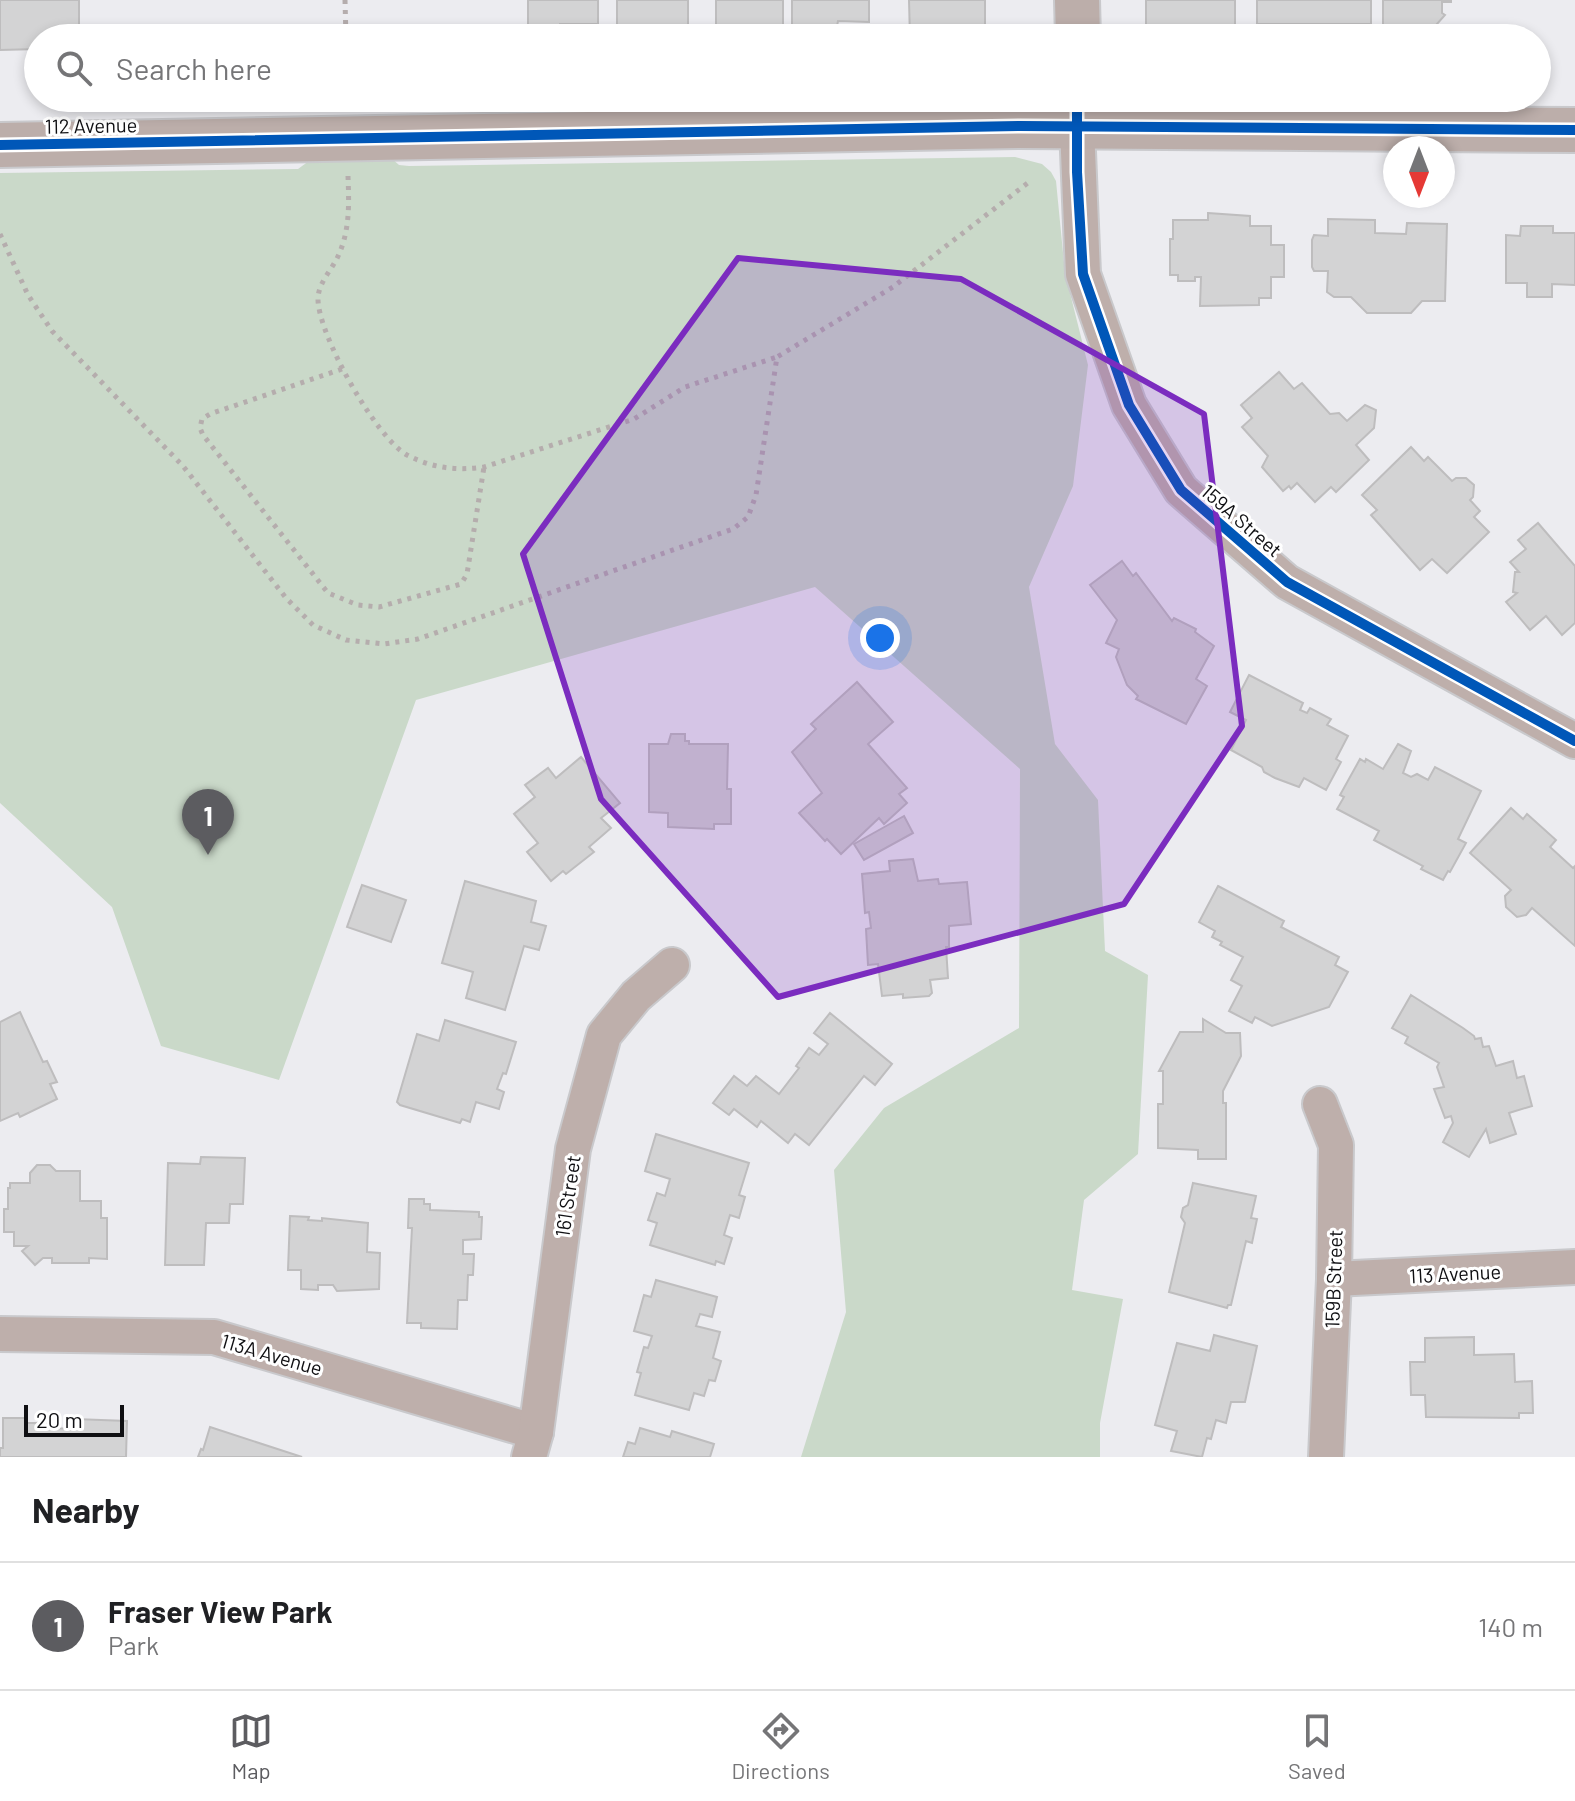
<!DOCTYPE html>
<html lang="en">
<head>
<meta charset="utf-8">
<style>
	:root { --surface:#fff; --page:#f2f2f2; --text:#202124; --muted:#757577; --line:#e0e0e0; --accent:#5c5c60 }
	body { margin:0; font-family:Barlow,sans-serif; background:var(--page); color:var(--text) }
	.compass { position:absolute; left:1383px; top:136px; width:72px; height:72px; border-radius:50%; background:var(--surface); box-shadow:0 4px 12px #0003; rotate:180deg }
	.scale { position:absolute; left:24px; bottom:20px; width:100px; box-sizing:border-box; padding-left:8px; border:4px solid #0f0f12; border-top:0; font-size:22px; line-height:28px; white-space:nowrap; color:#0f0f12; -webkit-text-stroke:6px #fff; paint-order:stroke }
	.you { position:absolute; left:880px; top:638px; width:28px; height:28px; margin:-20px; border:6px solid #fff; border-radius:50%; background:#1a73e8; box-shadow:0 0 0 12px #1a73e833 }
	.badge { display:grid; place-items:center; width:52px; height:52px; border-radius:50%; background:var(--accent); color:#fff; font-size:26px; font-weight:700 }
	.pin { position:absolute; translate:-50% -66px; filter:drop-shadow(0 2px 4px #0008) }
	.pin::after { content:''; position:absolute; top:42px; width:28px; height:24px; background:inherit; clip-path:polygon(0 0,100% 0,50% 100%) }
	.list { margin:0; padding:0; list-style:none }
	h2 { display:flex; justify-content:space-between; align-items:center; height:104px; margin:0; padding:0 32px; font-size:34px }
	h2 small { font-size:26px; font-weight:400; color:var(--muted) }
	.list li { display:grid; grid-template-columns:52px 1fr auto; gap:24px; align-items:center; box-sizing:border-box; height:128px; padding:0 32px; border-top:2px solid var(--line) }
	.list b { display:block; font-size:30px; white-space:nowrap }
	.list p { margin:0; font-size:26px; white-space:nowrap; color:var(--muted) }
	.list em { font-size:26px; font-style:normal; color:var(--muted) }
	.icon { flex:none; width:44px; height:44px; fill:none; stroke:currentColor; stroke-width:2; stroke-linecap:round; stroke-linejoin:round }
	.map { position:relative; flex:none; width:1575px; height:1457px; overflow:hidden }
	.search { position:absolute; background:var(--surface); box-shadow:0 4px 12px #0003; left:24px; right:24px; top:24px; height:88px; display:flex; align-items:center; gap:20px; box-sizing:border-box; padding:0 28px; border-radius:44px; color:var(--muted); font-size:30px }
	.sheet { height:232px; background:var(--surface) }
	nav { display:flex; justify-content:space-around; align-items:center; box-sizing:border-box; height:112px; border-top:2px solid var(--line); background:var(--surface); font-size:22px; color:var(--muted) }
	nav a { display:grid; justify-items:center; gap:4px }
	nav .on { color:var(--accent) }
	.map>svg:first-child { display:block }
</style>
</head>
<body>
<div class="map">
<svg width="1575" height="1457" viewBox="0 0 1575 1457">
	<rect width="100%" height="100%" fill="#ececf0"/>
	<polygon fill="#cad9c9" points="390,157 399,165 409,166 1015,157 1042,164 1051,172 1056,181 1065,273 1088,365 1073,486 1029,587 1055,744 1098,800 1105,951 1148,975 1138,1154 1084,1200 1072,1290 1123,1299 1100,1423 1100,1457 801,1457 846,1312 834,1170 884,1108 1019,1028 1020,769 815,587 416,700 279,1080 161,1046 112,907 0,803 0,173 298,169 313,158"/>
	<g fill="#d3d3d4" stroke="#bebdbe" stroke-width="2">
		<polygon points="0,0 79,0 79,38 38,38 38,49 0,50"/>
		<polygon points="528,0 598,0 598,24 560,24 560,31 528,31"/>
		<polygon points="617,0 688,0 688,38 636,38 637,31 617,31"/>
		<polygon points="716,0 783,0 783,30 752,30 743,38 726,38 716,28"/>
		<polygon points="792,0 869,0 869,22 838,21 835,36 792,36"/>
		<polygon points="909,0 985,0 985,38 910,38"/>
		<polygon points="1146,0 1235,0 1235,36 1184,35 1184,32 1177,32 1176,37 1146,36"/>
		<rect x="1257" y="0" width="114" height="24"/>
		<polygon points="1383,0 1451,0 1451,2 1442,2 1442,13 1445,15 1429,33 1420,29 1420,34 1383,34"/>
		<polygon points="1208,213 1250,216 1250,226 1271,226 1271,245 1284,245 1284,277 1271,277 1271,298 1259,298 1259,305 1200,306 1201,277 1195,277 1195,281 1178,281 1178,275 1170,275 1170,239 1173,239 1173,220 1208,220"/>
		<polygon points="1328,219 1375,220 1375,233 1406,234 1407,223 1447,224 1445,301 1422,301 1411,313 1367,313 1351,297 1334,297 1327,292 1328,271 1314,271 1312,267 1312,240 1314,235 1328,236"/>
		<polygon points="1521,226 1553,226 1553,233 1575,233 1575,285 1552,284 1552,297 1527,297 1527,283 1506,283 1506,235 1520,236"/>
		<polygon points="1279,372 1294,389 1302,383 1330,414 1339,413 1347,421 1365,405 1376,410 1374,428 1356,445 1369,460 1336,492 1331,487 1315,502 1297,483 1291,489 1289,486 1283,491 1262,467 1268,456 1242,427 1252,418 1241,405"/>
		<polygon points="1411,447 1424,461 1428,457 1452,481 1456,478 1466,478 1474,485 1473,497 1470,500 1480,511 1474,517 1489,532 1447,573 1432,559 1420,570 1371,515 1377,510 1362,495"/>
		<polygon points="1538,523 1575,566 1575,623 1562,635 1546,616 1530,630 1506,602 1517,593 1513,592 1515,572 1519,572 1510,562 1526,549 1518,540"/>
		<polygon points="1122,561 1133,576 1136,573 1172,621 1174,618 1196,629 1195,632 1214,646 1196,679 1207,686 1186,724 1136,699 1138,696 1127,685 1116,657 1119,649 1106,643 1117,620 1090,585"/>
		<polygon points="1249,675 1303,703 1300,710 1307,713 1310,708 1331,719 1327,725 1348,736 1336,759 1341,762 1326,790 1304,778 1299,787 1275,778 1264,772 1262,767 1231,750 1246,720 1230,712"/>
		<polygon points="857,682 893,722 868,744 907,788 899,794 907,803 884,824 879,818 841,854 827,839 825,841 799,813 822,793 792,752 816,729 811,724"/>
		<polygon points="671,734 685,734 685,741 689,741 689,744 728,744 727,789 731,789 731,824 714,824 714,829 668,827 668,813 649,812 649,744 668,744"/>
		<polygon points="1398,744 1411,751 1403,773 1411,777 1417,774 1428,780 1435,767 1481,791 1458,839 1466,843 1450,872 1448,871 1443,880 1421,869 1423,866 1374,840 1379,831 1337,809 1344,797 1340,795 1360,759 1365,762 1366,759 1383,769"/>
		<polygon points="581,757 620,803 601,818 611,828 589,847 594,852 566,874 563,871 551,881 527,852 538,843 514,814 535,797 525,785 548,768 556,778"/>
		<polygon points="1511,808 1523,819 1527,814 1556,840 1550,847 1573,868 1575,866 1575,946 1532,908 1526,915 1517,917 1506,907 1505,896 1511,890 1470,853"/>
		<polygon points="904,816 913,833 864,860 854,844"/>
		<polygon points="913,859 918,881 938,879 939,884 967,882 971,924 949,926 949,947 946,947 948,978 930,980 932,993 929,996 903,998 903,994 882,996 878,964 868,965 866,929 871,928 869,912 865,913 862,874 890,871 889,861"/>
		<polygon points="465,881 536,901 531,922 546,926 539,950 524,946 505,1010 466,998 473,972 442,963"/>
		<polygon points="362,885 406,900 391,942 347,927"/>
		<polygon points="1218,886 1284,921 1281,927 1339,957 1335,965 1348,972 1329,1007 1272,1026 1255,1017 1252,1023 1229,1011 1242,986 1231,980 1243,957 1220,945 1222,942 1212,937 1215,931 1199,922"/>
		<polygon points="1411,995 1463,1028 1474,1036 1475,1039 1481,1038 1483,1047 1489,1046 1496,1066 1513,1061 1517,1078 1524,1076 1532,1106 1509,1113 1516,1134 1490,1143 1486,1129 1469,1157 1443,1142 1453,1123 1451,1116 1445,1118 1434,1089 1444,1087 1437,1067 1439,1063 1405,1043 1408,1037 1392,1028"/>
		<polygon points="20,1012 43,1062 47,1061 57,1082 50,1084 57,1099 20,1117 18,1113 0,1121 0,1022"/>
		<polygon points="830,1013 892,1064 875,1085 864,1076 809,1145 795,1134 788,1143 761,1121 757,1127 734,1109 729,1115 713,1103 734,1076 747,1086 756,1076 779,1094 799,1068 796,1066 809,1048 819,1055 828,1044 814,1033"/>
		<polygon points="1203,1019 1226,1033 1240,1033 1241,1056 1223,1091 1223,1103 1226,1103 1226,1159 1198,1159 1198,1150 1158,1148 1158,1104 1163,1104 1163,1071 1159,1071 1180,1032 1203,1032"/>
		<polygon points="445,1020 516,1042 506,1074 503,1073 497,1089 504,1092 499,1109 476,1102 470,1122 462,1119 460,1123 400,1105 397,1102 417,1034 439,1041"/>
		<polygon points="656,1134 749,1163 739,1195 745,1197 739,1218 730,1215 724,1235 732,1238 724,1264 716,1261 715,1265 650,1245 657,1223 648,1220 657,1193 665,1196 670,1179 645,1171"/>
		<polygon points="201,1157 245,1158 243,1204 230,1204 229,1223 206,1223 204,1265 165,1265 168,1163 200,1164"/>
		<polygon points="37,1165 50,1165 56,1171 80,1171 80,1201 101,1201 101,1218 107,1218 107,1259 89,1258 89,1263 52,1263 52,1258 43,1258 35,1265 22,1251 28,1246 14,1246 14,1232 4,1232 4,1209 8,1209 8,1188 10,1188 10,1183 30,1183 30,1173"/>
		<polygon points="1193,1183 1256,1196 1251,1218 1257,1219 1252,1243 1246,1241 1231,1305 1228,1305 1227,1308 1169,1292 1185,1223 1181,1217 1183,1208 1188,1205"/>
		<polygon points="409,1199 424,1199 424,1204 430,1204 430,1210 479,1212 479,1217 482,1217 481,1239 463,1240 463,1254 474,1254 473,1275 468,1275 467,1300 458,1300 457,1329 421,1328 421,1323 407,1323 412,1228 408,1228"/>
		<polygon points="290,1216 309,1217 308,1220 322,1221 322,1218 368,1223 367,1252 380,1253 379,1289 337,1291 333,1285 318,1285 318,1290 301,1289 301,1270 288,1270"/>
		<polygon points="656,1280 717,1297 712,1317 700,1314 696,1326 720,1332 713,1358 721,1361 715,1381 709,1380 704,1396 694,1393 689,1410 635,1395 641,1373 637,1372 644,1347 648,1348 652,1336 634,1331 644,1295 651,1297"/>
		<polygon points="1214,1335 1257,1346 1245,1402 1231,1402 1226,1423 1216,1420 1211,1439 1207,1438 1202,1457 1171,1451 1177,1431 1155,1425 1177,1343 1210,1351"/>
		<polygon points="1474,1337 1474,1355 1514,1354 1515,1382 1532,1381 1533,1413 1519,1413 1519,1418 1426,1417 1425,1395 1411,1395 1410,1362 1425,1362 1425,1338"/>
		<polygon points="3,1418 25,1418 25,1423 51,1423 51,1428 75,1429 75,1419 127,1421 126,1457 0,1457 0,1448 3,1448"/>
		<polygon points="210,1427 302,1457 198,1457 201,1449 203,1450"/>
		<polygon points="640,1428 670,1437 672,1431 714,1444 710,1457 623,1457 628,1442 635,1444"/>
	</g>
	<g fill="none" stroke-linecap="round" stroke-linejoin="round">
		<g stroke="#c9c9cc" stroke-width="38">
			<g id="street">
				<polyline points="1077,127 1083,274 1129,405 1181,490 1287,582 1575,741"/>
				<polyline points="1320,1104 1336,1145 1334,1279 1326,1457"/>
				<polyline points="1334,1279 1575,1267"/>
				<polyline points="0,1334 214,1337 536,1432"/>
				<polyline points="529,1457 536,1432 573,1149 604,1035 636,996 672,965"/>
			</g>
		</g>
		<g stroke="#c9c9cc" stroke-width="48">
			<g id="secondary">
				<polyline points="1077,0 1078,38"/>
				<polyline points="0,145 1020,126 1575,130"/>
			</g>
		</g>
		<g stroke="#b5adad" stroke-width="5" stroke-dasharray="4 6" stroke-linecap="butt">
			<polyline points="345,0 346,38"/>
			<path d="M348 176C349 203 350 229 339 254 333 269 319 281 318 298 317 333 376 438 407 455 432 468 456 471 484 467L634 419 685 387 777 357"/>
			<polyline points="0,234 28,295 52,331 183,466 286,598 313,625 346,640 384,644 418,639 733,529 748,517 756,495 777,357 893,287 1029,182"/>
			<polyline points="342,369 210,414 202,419 200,428 203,435 328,593 358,605 379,607 461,584 467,574 484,467"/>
		</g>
		<use href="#street" stroke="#beafab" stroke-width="34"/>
		<use href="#secondary" stroke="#bcaeaa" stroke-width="44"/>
		<g stroke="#fff" stroke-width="15">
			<g id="cycleway">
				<polyline points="1077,98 1077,172 1083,274 1129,405 1181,490 1287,582 1575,741"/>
				<polyline points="0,145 1020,126 1575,130"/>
			</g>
		</g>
		<use href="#cycleway" stroke="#0057b8" stroke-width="10"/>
	</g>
	<path fill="#7b2cbf" fill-opacity="0.2" stroke="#7b2cbf" stroke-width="6" stroke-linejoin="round" d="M738 258 961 279 1204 414 1242 726 1124 904 778 997 601 799 523 554Z"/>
	<g text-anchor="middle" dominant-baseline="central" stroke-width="6" stroke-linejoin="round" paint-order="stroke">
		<g font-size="20" fill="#0f0f12" stroke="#fff">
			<text transform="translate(91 125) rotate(-1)">112 Avenue</text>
			<text transform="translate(1242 520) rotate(41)">159A Street</text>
			<text transform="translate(567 1196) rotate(-82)">161 Street</text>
			<text transform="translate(1455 1273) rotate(-3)">113 Avenue</text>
			<text transform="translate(1333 1279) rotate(-88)">159B Street</text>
			<text transform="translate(272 1354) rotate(16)">113A Avenue</text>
		</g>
	</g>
</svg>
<svg class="compass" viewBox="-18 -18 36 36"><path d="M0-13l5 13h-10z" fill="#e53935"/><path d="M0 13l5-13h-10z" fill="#757577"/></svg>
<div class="scale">20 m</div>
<div class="you"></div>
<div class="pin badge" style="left:208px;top:855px">1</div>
<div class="search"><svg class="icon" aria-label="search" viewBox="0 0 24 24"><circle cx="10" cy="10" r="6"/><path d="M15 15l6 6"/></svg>Search here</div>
</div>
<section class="sheet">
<h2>Nearby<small></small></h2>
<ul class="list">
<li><span class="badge">1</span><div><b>Fraser View Park</b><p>Park</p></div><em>140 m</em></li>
</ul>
</section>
<nav>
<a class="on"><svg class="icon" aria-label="map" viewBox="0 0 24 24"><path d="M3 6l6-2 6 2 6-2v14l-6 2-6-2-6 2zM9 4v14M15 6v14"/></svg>Map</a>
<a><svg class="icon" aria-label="directions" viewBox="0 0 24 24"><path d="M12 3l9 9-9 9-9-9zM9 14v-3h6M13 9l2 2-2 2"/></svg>Directions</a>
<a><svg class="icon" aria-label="saved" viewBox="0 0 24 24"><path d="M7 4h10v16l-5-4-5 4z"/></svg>Saved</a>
</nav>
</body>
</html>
